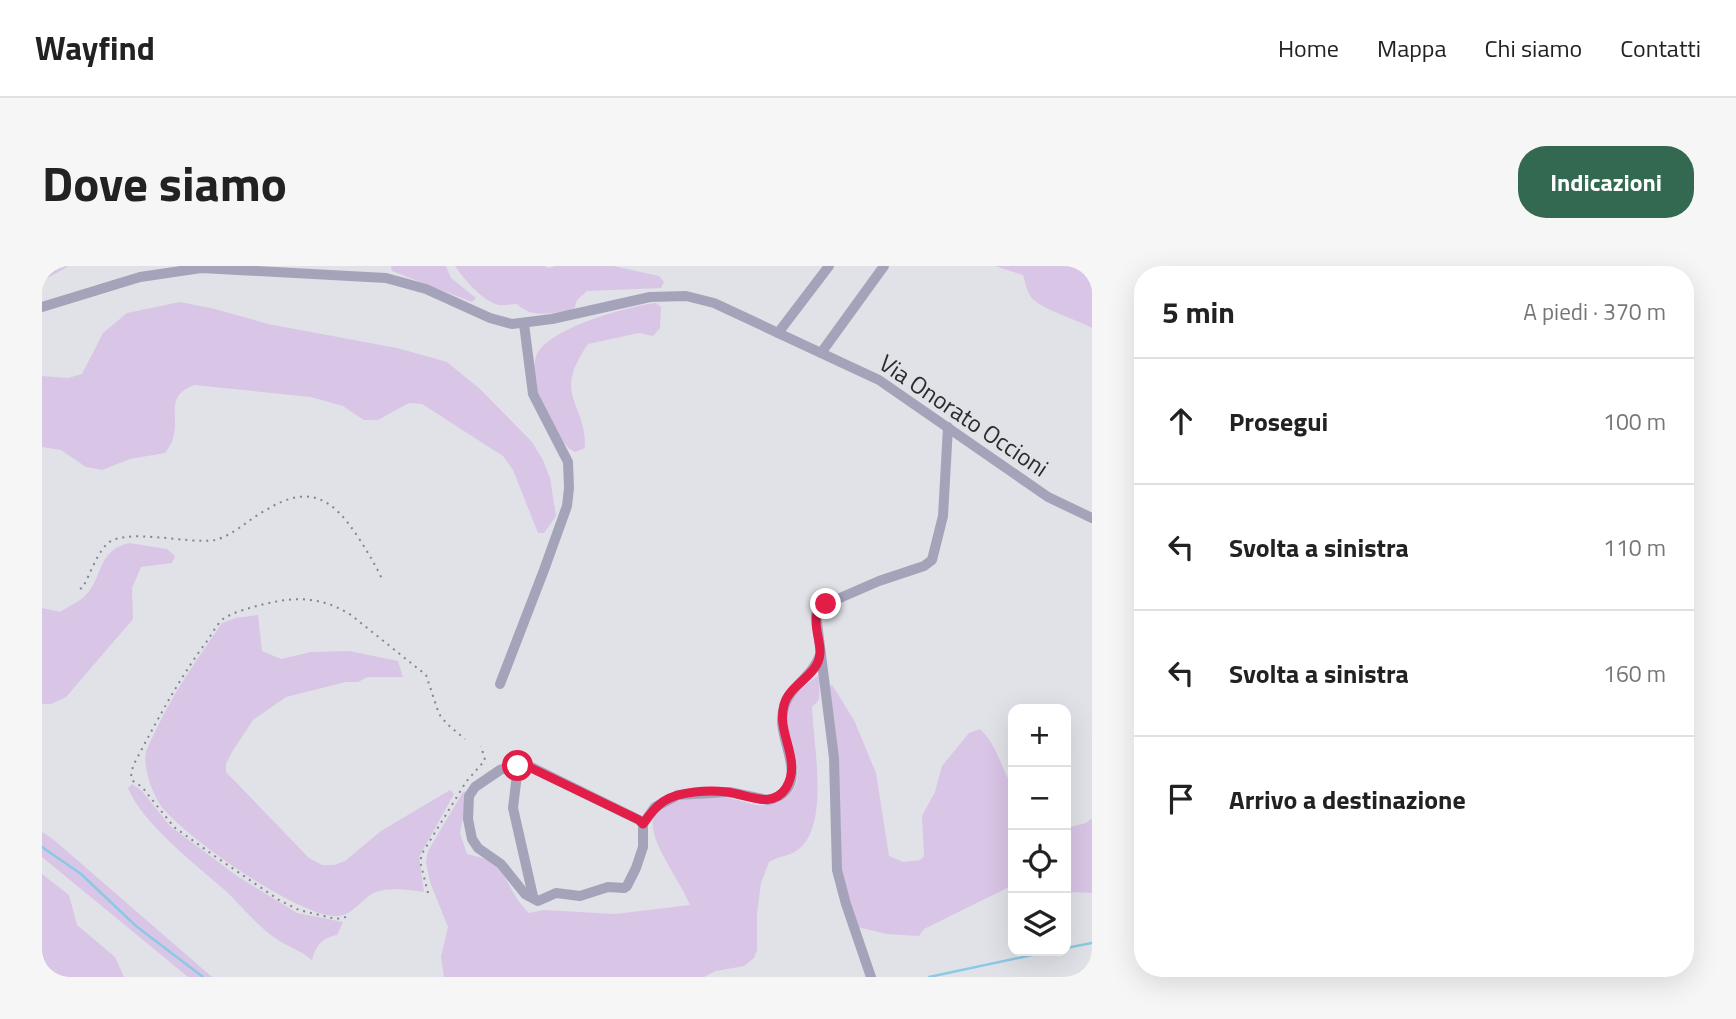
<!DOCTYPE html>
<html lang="it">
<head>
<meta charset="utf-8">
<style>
	:root { --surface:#fff; --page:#f6f6f6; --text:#222; --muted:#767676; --line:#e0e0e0; --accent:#326950 }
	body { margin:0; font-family:"Titillium Web",sans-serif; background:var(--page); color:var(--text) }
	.controls { position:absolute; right:21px; bottom:21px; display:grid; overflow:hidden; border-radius:14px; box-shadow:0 7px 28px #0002 }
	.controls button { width:63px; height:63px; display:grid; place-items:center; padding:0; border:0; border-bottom:2px solid var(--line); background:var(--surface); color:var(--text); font:35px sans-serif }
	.stop { position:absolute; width:21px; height:21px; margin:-16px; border:5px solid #e11d48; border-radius:50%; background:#fff }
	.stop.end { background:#e11d48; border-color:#fff; box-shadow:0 2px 7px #0008 }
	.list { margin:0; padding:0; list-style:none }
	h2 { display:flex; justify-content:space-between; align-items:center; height:91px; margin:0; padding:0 28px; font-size:30px }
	h2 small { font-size:23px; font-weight:400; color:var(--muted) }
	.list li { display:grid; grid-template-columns:46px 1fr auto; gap:21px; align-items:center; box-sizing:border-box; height:126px; padding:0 28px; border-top:2px solid var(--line) }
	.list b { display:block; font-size:26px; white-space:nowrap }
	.list em { font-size:23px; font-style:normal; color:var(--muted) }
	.icon { flex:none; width:38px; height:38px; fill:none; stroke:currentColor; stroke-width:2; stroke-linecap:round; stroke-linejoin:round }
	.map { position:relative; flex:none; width:1050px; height:711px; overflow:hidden; border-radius:28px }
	header { display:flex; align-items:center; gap:42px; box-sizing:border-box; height:98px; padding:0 35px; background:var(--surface); border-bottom:2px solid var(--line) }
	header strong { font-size:33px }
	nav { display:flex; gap:38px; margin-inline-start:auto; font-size:24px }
	.intro { display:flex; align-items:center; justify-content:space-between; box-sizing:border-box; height:168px; padding:0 42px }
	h1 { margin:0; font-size:49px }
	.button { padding:18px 32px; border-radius:28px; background:var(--accent); color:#fff; font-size:24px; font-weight:700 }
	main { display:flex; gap:42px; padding:0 42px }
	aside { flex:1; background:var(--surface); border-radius:28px; box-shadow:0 7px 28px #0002 }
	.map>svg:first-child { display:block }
</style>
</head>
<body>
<header>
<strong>Wayfind</strong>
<nav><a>Home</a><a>Mappa</a><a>Chi siamo</a><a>Contatti</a></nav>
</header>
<div class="intro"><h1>Dove siamo</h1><a class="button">Indicazioni</a></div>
<main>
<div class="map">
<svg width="1050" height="711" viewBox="0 0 1050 711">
	<rect width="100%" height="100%" fill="#e0e2e8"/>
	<g fill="#d9c5e6">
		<polygon points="0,0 27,0 0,15"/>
		<polygon points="349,0 404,0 409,12 434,32 430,36 350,5"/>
		<path d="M413 0H502L507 2 513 0H571L617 10 622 16 619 22 545 25 535 34 532 44C510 46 492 54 475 38 469 38 462 40 457 39 440 35 423 14 413 0Z"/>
		<path d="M953 0H1037L1050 10V62C1034 53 1000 44 989 31 985 26 983 15 981 9Z"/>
		<path d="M138 36 173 43 226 58 355 82 405 96 438 123 490 176 501 194 508 212 514 250 502 267H496L471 204 461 190 380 138 367 137 336 154H322L301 140 269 131 152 119C122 131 138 149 131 172 130 177 126 183 123 187L88 193 60 204 44 201 19 184 0 181V110L26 112 40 108 61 67 85 47Z"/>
		<path d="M614 37 619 41 618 62 611 70 597 67 546 78C509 131 545 136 543 182L533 186C519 179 513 161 505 148 495 131 488 111 494 91 502 63 587 40 614 37Z"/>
		<path d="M87 277 125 283 133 290 130 297 99 301 90 322 91 353 24 431 9 438H0V342L18 346C25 341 35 337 42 331 62 312 54 285 87 277Z"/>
		<path d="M216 349 220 385 239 393 269 386 307 385 356 395 361 411H326L316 416H304L244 431 211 454 190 486 184 498V506L267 592 280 599H292L303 595 339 565 408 524 412 528 377 591 382 626C369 624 347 621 334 626 319 632 313 649 294 650 257 651 137 568 117 537 109 523 101 501 104 486 106 479 110 472 113 466 131 427 156 392 180 357L194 352Z"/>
		<path d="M778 408 777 434 770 441C771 477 788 558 757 583 749 590 736 590 727 596L719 617 715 647V684L712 692 702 700 674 705 662 711H402L399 691 406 661 388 616 384 596 386 585 421 526 426 525 418 567 425 588 453 595C465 612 472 633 487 647L502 644 573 648 648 639C639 617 615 586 611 563 605 530 665 530 685 532 696 533 706 538 716 539 727 540 743 535 750 526 768 502 735 466 748 438 753 425 768 416 778 408Z"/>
		<path d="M790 419 812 454 834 507 847 590 861 596 878 594 882 590 880 550 893 526 900 500 927 467 938 463C957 482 957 499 971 521V621L965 622 882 663 877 670 845 668 815 661 801 617 797 591 784 421Z"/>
		<path d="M90 518 100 525 128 560 195 610 255 647 301 656 295 669C280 672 274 679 270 694 257 683 241 679 229 669 213 657 200 641 186 627 156 600 101 559 86 522Z"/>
		<polygon points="1050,552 1050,627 1024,626 1024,562 1044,557"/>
		<polygon points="0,566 12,574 170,711 146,711 0,591"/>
		<polygon points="0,608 27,629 35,659 73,691 82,711 0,711"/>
	</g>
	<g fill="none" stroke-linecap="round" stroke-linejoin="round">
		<g stroke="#8bcae4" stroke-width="2.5">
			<polyline points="0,581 39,608 94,660 161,711"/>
			<polyline points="1024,682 1050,677"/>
			<polyline points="887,711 1009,685"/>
		</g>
		<g stroke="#84858a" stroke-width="2" stroke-dasharray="2 5" stroke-linecap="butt">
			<path d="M38 323 41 321C48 308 54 290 64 279 80 260 148 279 173 274 192 269 207 253 224 244 268 217 291 233 316 271 325 285 333 298 340 313"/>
			<polyline points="386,627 378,595 381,586 424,516 443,494 439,480"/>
			<path d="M304 651 294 653 257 644 237 634 174 591 132 561 100 521 91 515 89 510 91 500C113 458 134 418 162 379 169 371 173 360 181 353 190 347 201 344 211 341 247 331 276 328 309 349L384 409 397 448 405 458 423 473"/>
		</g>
		<g stroke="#a5a3ba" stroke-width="10">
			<polyline points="0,41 98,11 159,2 344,12 384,23 448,52 470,58 510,53 608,31 644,30 672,37 837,114 1006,231 1050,252"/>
			<polyline points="736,67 787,0"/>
			<polyline points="779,87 842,0"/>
			<polyline points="458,418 502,304 525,240 527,222 526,196 491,128 482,58"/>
			<polygon points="471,499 489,501 597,554 601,558 601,581 594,602 585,620 582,622 566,621 538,630 514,627 496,635 483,628 459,598 436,582 430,573 426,553 427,530 433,521 458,504"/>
			<polyline points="476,500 471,542 491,630"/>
			<path d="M601 558 613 541 636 529 687 526 726 534C771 523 738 477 740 453 742 420 768 416 778 389"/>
			<polyline points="829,711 804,638 795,604 792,492 774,349 776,344 784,338 837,315 882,300 890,294 901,250 906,161"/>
		</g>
	</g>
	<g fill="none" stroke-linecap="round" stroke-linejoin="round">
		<path stroke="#e11d48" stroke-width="9" d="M476 500 489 502 597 554 601 558C607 549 613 541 622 535 638 525 667 524 685 526 705 528 730 544 744 522 761 494 734 468 742 439 747 418 777 410 778 387 779 371 765 348 784 338"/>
	</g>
	<g text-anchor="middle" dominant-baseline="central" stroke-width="5" stroke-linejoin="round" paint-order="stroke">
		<g font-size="24" fill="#2b2b2e" stroke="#e0e2e8">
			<text transform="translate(922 149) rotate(34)">Via Onorato Occioni</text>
		</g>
	</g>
</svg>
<div class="controls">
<button>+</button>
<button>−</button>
<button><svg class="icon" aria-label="locate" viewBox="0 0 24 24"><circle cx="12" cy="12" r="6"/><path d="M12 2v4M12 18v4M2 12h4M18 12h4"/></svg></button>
<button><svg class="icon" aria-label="layers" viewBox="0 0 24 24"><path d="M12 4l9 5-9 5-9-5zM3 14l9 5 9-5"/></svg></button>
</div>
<div class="stop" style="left:476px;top:500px"></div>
<div class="stop end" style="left:784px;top:338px"></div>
</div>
<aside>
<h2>5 min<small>A piedi · 370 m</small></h2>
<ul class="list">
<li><svg class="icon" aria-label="ahead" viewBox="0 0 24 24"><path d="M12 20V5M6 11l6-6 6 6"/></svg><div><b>Prosegui</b></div><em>100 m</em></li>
<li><svg class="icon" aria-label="left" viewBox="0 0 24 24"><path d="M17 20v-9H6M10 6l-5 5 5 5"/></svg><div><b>Svolta a sinistra</b></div><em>110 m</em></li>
<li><svg class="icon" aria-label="left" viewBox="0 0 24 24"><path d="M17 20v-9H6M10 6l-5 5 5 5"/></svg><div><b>Svolta a sinistra</b></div><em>160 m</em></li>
<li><svg class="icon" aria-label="arrive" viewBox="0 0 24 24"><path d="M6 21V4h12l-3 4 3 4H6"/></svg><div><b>Arrivo a destinazione</b></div></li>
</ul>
</aside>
</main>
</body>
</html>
